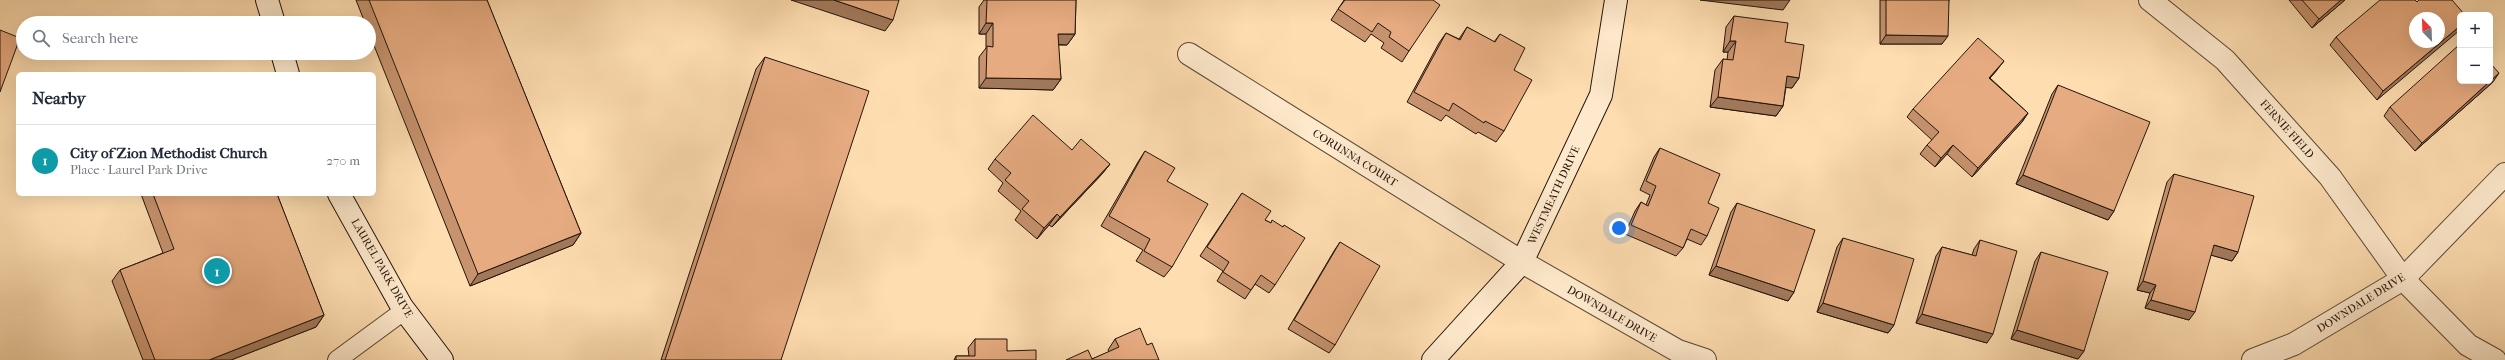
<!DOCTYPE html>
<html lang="en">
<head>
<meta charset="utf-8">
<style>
	:root { --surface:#fff; --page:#f2f2f3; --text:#1f2937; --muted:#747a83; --line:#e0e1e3; --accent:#d93025 }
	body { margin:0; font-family:"IM FELL French Canon",serif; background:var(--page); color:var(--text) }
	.controls { position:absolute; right:12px; top:12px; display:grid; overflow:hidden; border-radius:6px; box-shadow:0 4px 16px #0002 }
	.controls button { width:36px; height:36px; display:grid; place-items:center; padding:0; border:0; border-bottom:1px solid var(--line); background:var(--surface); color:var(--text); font:20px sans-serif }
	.compass { position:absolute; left:2409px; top:12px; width:36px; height:36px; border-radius:50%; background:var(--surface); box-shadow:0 4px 16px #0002; rotate:337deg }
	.you { position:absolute; left:1619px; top:228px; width:14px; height:14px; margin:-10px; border:3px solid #fff; border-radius:50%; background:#1a73e8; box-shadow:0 0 0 6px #1a73e833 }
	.badge { display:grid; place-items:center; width:26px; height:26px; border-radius:50%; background:var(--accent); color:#fff; font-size:13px; font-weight:700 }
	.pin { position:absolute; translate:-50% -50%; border:2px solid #fff; box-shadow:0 1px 4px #0006 }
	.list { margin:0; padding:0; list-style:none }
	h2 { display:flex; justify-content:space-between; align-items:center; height:52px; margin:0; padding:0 16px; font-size:17px }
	h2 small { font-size:13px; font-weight:400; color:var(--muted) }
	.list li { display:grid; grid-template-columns:26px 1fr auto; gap:12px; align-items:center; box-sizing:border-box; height:72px; padding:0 16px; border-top:1px solid var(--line) }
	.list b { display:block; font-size:15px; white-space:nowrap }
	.list p { margin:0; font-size:13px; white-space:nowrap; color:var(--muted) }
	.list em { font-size:13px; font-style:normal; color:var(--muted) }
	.icon { flex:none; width:22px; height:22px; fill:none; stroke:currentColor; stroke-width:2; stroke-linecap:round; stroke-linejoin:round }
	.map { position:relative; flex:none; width:2505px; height:360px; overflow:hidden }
	.search { position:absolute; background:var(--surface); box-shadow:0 4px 16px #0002; left:16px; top:16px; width:360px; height:44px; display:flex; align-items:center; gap:10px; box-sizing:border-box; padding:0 14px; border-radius:22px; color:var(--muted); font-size:15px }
	.panel { position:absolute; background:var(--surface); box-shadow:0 4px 16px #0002; left:16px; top:72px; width:360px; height:124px; border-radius:6px }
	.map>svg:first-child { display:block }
</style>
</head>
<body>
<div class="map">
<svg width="2505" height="360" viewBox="0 0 2505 360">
	<rect width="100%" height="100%" fill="#feddb0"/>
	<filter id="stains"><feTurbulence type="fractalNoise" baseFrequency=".005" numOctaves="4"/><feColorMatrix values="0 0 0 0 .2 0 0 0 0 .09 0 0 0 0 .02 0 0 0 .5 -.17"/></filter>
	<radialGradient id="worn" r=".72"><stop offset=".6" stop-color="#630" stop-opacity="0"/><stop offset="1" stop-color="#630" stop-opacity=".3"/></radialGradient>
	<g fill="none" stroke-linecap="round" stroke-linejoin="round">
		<g stroke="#594734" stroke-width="20">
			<polyline id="lane" points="337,360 405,310"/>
		</g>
		<g stroke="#594734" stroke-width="24">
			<g id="street">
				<polyline points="2150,0 2225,60 2330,177 2403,279 2468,345 2495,360"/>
				<polyline points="1189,54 1522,262 1678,351 1705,360"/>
				<polyline points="2253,360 2294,344 2403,279 2505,174"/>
			</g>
		</g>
		<g stroke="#22150b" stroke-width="24">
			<g id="secondary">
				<polyline points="267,0 274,23"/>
				<polyline points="282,53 288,74"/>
				<polyline points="339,194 402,307 442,360"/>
				<polyline points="1433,360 1522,262 1601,95 1616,0"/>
			</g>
		</g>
		<use href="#lane" stroke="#fee9cc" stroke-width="18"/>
		<use href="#street" stroke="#fee9cc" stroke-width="22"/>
		<use href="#secondary" stroke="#fee9cc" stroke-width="22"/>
	</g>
	<g fill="#c6936e" stroke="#22150b">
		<polygon points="356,0 487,0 581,233 573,245 470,286 369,33 369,23 365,23"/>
		<polygon points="984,0 1076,0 1075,34 1067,45 1058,45 1061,79 1053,90 979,88 979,57 986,48 986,34 979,34 979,7"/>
		<polygon points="1344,0 1433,0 1409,51 1402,62 1381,48 1384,43 1371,34 1365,42 1331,20"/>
		<polygon points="1880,0 1949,0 1942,44 1880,44"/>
		<polygon points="2289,0 2345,0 2312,28"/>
		<polygon points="2417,2 2465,15 2377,100 2330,45 2336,37"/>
		<polygon points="1734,16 1785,42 1799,78 1792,88 1786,87 1783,106 1776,116 1710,107 1715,70 1723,59 1727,60 1728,52 1723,52 1726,27"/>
		<polygon points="1467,27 1494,42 1500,34 1514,70 1504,131 1496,142 1478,132 1476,134 1446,115 1441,121 1407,102 1439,43 1446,33 1459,39"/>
		<polygon points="765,57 781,360 661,360 756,69"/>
		<polygon points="1997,70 1990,78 2028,113 2022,122 1972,177 1947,154 1935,167 1920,154 1927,145 1932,140 1907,117 1913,109"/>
		<polygon points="2493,82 2415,151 2384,116 2390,107"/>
		<polygon points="2058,85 2114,211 2108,220 2016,184 2052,94"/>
		<polygon points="1660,148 1708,203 1707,236 1701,245 1687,239 1683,248 1676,256 1625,234 1635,211 1641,202 1646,205 1650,195 1640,190 1654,157"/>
		<polygon points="1072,150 1110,164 1102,174 1052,227 1049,225 1037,239 1015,220 1021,211 998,191 1003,183 988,169 995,159"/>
		<polygon points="1145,151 1167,181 1172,267 1164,277 1136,261 1143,250 1101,226 1138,162"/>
		<polygon points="2174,174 2238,252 2232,261 2211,255 2189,320 2145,308 2150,293 2137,290 2167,182"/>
		<polygon points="1242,193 1265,220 1271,223 1283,227 1275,285 1269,293 1255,284 1245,299 1217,281 1223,271 1200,256"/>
		<polygon points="141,194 277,194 324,315 316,327 231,360 143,360 112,281 120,270 163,253"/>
		<polygon points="1737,203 1794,292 1788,301 1709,275 1731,212"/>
		<polygon points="1843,238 1894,325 1888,333 1817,312 1837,247"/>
		<polygon points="1980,240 1987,343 1916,323 1936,256 1942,247 1972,255 1974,249"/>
		<polygon points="1340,242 1335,345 1329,353 1288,329 1334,251"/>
		<polygon points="2041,252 2084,351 2078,359 2011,339 2035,261"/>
		<polygon points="975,339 1007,351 1036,360 954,360 956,356 969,356 968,348"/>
		<polygon points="1115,339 1147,345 1092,359 1109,352 1108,350"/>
	</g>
	<g fill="#a1785a" stroke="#22150b">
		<polygon points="791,0 834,0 893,20 885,31"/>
		<polygon points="1700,0 1790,0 1783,10"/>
		<polygon points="2341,0 2345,0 2312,28 2319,19"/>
		<polygon points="986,23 993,23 986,34 979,34"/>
		<polygon points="2460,26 2460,30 2377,100 2383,91"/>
		<polygon points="1058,34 1075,34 1067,45 1050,44"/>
		<polygon points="1886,35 1948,36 1942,44 1880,44"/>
		<polygon points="1730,41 1736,41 1728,52 1723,52"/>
		<polygon points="2004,61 1997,70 1983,86 1989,78"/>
		<polygon points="2499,73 2493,82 2415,151 2422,143"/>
		<polygon points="1787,76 1799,78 1792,88 1780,87"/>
		<polygon points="986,78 1061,79 1053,90 979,88"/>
		<polygon points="1718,97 1783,106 1776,116 1710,107"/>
		<polygon points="2028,113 2022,122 1972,177 1978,168"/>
		<polygon points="1953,145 1947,154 1935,167 1941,158"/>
		<polygon points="1110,164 1102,174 1052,227 1060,217"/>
		<polygon points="2023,175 2114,211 2108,220 2016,184"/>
		<polygon points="1057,214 1049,225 1037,239 1044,228"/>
		<polygon points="581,233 573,245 470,286 478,274"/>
		<polygon points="2214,245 2238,252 2232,261 2207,254"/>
		<polygon points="1716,266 1794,292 1788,301 1709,275"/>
		<polygon points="2143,281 2156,285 2150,293 2137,290"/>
		<polygon points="2151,300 2195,312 2189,320 2145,308"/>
		<polygon points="1823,303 1894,325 1888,333 1817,312"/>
		<polygon points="1922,314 1993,334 1987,343 1916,323"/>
		<polygon points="324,315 316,327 231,360 209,360"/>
		<polygon points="2017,330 2084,351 2078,359 2011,339"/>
	</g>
	<g fill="#e6ab80" stroke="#22150b" fill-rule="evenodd">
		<polygon points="369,0 487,0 581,233 478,274"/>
		<polygon points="834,0 899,0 893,20"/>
		<polygon points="987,0 1076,0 1075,34 1058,34 1061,79 986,78 987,46 993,47 993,23 986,23"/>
		<polygon points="1345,0 1433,0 1440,5 1409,51 1389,37 1391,32 1378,23 1372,32 1338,9"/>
		<polygon points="1886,0 1949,0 1948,36 1886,35"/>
		<polygon points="2302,0 2341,0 2319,19"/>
		<path d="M2380 0H2415L2417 2 2419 0H2452L2465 15H2460V26L2383 91 2336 37ZM2415 18H2439V42H2415Z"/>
		<polygon points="1734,16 1788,23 1785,42 1804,45 1799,78 1787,76 1783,106 1718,97 1723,59 1733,60 1736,41 1730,41"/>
		<polygon points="1467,27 1495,42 1500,34 1525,48 1514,70 1532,80 1504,131 1485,121 1484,123 1453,103 1449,111 1414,92 1446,33 1460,40"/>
		<polygon points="0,30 20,38 0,92"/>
		<polygon points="1978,38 2004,61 1989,78 2028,113 1978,168 1953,145 1941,158 1927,145 1939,132 1913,109"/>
		<polygon points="2460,44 2460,81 2490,81 2490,63 2499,73 2422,143 2390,107"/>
		<polygon points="765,57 869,91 781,360 665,360"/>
		<polygon points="2058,85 2150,122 2114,211 2023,175"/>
		<polygon points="1033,115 1072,150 1081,139 1110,164 1060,217 1057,214 1044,228 1022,209 1029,201 1005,180 1011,173 995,159"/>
		<polygon points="1660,148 1720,174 1708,203 1719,208 1707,236 1691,229 1683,248 1631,225 1641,202 1648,206 1656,186 1646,181"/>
		<polygon points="1145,151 1175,168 1167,181 1208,204 1172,267 1144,251 1150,239 1109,216"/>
		<polygon points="2174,174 2254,196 2238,252 2214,245 2195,312 2151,300 2156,285 2143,281"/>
		<polygon points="1242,193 1271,211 1265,220 1271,223 1272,220 1283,227 1284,225 1305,238 1275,285 1261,275 1251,290 1223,272 1229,262 1207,247"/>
		<polygon points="153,194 277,194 324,315 209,360 155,360 120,270 174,249"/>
		<polygon points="1737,203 1815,230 1794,292 1716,266"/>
		<polygon points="1843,238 1914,259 1894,325 1823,303"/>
		<polygon points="1980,240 2017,251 1993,334 1922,314 1942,247 1976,256"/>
		<polygon points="1340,242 1380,266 1335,345 1294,320"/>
		<polygon points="2041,252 2108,272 2084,351 2017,330"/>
		<polygon points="1140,328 1147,345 1152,343 1159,360 1066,360 1088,350 1092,359 1119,347 1115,339"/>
		<polygon points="975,339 1007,339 1007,351 1036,350 1036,360 956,360 956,356 975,356"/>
	</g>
	<g text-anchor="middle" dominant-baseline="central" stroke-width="4" stroke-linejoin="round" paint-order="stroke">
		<g font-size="11" fill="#22150b" stroke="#fee9cc">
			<text transform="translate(2287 129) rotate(48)">FERNIE FIELD</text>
			<text transform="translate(1355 158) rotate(32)">CORUNNA COURT</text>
			<text transform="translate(1554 195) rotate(-65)">WESTMEATH DRIVE</text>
			<text transform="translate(382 268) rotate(60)">LAUREL PARK DRIVE</text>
			<text transform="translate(2361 303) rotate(-32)">DOWNDALE DRIVE</text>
			<text transform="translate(1612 314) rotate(30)">DOWNDALE DRIVE</text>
		</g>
	</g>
	<rect width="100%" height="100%" filter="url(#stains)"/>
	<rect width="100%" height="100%" fill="url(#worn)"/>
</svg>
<div class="controls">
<button>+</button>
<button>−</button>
</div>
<svg class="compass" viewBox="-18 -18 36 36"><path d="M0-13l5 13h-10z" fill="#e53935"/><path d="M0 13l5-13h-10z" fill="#747a83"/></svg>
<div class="you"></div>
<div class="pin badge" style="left:217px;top:271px;background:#0f9aa8">1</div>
<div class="search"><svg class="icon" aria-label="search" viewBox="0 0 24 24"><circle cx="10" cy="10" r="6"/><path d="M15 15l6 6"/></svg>Search here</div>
<section class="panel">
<h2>Nearby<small></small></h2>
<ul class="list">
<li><span class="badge" style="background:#0f9aa8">1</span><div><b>City of Zion Methodist Church</b><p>Place · Laurel Park Drive</p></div><em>270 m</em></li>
</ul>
</section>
</div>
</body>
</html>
